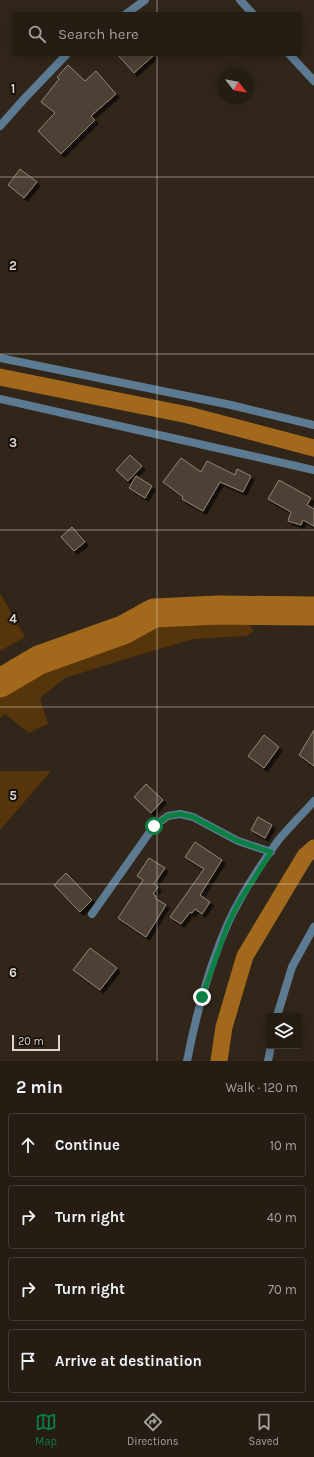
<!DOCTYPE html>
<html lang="en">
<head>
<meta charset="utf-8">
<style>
	:root { --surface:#251c13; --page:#2d251c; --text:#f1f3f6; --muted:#a3a1a0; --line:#423a33; --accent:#0b8043 }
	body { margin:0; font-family:Karla,sans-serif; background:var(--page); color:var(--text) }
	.controls { position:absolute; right:12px; bottom:12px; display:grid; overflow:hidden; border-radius:4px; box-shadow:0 2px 10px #0003 }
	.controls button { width:36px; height:36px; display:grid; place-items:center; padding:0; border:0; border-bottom:1px solid var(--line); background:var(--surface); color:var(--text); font:20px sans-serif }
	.compass { position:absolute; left:218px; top:68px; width:36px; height:36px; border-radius:50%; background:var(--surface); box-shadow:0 2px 10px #0003; rotate:121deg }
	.scale { position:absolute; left:12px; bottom:10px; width:48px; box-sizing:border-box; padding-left:4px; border:2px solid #ddd5cd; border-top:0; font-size:11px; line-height:14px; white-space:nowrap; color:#ddd5cd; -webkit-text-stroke:3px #15100a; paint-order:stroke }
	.stop { position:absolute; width:12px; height:12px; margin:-9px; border:3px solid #0b8043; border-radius:50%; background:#fff }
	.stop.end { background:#0b8043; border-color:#fff; box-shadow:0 1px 4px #0008 }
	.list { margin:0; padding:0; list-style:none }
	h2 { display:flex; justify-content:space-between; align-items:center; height:52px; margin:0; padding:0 16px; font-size:17px }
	h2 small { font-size:13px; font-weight:400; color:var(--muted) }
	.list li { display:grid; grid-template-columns:26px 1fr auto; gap:12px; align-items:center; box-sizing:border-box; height:64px; margin:0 8px 8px; padding:0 8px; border:1px solid var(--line); border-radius:4px }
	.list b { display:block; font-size:15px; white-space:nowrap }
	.list em { font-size:13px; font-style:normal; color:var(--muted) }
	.icon { flex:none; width:22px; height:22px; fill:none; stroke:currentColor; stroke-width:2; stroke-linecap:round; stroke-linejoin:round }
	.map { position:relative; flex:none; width:314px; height:1061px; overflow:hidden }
	.search { position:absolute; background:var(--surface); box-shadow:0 2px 10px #0003; left:12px; right:12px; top:12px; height:44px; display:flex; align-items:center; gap:10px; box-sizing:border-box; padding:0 14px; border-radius:4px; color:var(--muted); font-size:15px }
	.sheet { height:340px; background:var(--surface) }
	nav { display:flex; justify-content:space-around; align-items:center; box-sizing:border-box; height:56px; border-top:1px solid var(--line); background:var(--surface); font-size:11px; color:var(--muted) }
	nav a { display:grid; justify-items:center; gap:2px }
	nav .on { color:var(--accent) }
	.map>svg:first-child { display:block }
</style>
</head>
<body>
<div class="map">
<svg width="314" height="1061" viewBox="0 0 314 1061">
	<defs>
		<filter id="shadow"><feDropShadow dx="3.5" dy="3.5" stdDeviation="0" flood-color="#0009"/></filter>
	</defs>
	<rect width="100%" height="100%" fill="#312619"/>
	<g fill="#553509">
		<polygon points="0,593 25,637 0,651"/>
		<polygon points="241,616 254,631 246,636 193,639 122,660 65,678 40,698 48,724 29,733 5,714 0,718 0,693 51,652 101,622 143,617"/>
		<polygon points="1,771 51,771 0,830 0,772"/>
	</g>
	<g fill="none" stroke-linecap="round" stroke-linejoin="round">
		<g stroke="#a2691d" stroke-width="17">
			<polyline points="0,377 188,415 314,448"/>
			<polyline points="219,1061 224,1027 245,956 305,856 314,848"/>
		</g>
		<polyline stroke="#a2691d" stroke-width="29" points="0,683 39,660 123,630 154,613 218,610 314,611"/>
	</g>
	<g fill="#4d4134" stroke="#948677" filter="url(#shadow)">
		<polygon points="117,54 155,54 134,73"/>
		<polygon points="68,65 85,81 96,71 116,94 91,116 95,120 61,154 38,131 55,113 41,102 59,79 57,77"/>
		<polygon points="20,169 37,182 24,198 8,185"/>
		<polygon points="130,455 142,466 128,481 116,470"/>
		<polygon points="181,458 201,472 207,461 235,475 237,469 251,476 243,492 220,482 203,511 182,499 183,497 163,482"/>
		<polygon points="136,476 152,486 145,498 129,488"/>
		<polygon points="279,480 311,498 307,505 314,509 314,526 303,520 301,525 288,521 291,512 268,499"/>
		<polygon points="72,527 85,542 74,551 61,537"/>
		<polygon points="314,730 314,766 299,755"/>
		<polygon points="264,735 279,747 264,768 248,756"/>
		<polygon points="146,784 163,800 151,813 134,797"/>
		<polygon points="258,817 272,825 265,838 251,830"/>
		<polygon points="195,842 222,860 200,895 210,902 202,914 195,909 192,913 190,912 181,924 170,917 204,869 185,857"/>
		<polygon points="149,858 165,868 154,884 158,887 153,894 156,896 155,898 166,905 146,937 118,918 143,880 137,876"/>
		<polygon points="66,873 92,900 80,912 54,885"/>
		<polygon points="90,948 117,968 100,990 73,970"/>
	</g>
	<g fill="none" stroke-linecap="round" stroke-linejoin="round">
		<g stroke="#5c7a92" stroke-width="8">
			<polyline points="240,0 253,14"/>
			<polyline points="126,14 145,0"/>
			<polyline points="289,54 314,81"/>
			<polyline points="0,126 24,99 67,54"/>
			<polyline points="0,358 231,405 314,425"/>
			<polyline points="0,399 314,470"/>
			<polyline points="92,914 154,826 168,816 180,814 193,817 238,841 271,852"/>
			<polyline points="277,1016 292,967 314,927"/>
			<path d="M187 1061C196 1015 209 966 228 923 241 895 259 867 277 842 288 828 302 815 314 801"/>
			<polyline points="268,1061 271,1046"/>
		</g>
	</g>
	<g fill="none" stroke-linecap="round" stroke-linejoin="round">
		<polyline stroke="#0b8043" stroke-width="5" points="154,826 168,816 180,814 193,817 238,841 271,852 239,902 228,924 202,997"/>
	</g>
	<path fill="none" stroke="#ddd5cd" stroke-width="1" stroke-opacity="0.55" d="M157 0V14M157 54V1061M0 177H314M0 354H314M0 530H314M0 707H314M0 884H314"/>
	<g font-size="13" text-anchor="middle" font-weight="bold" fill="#ddd5cd" stroke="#15100a" stroke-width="4" stroke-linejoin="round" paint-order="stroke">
		<text x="13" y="93">1</text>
		<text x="13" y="270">2</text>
		<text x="13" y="447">3</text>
		<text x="13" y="623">4</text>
		<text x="13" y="800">5</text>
		<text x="13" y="977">6</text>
	</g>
</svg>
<div class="controls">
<button><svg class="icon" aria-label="layers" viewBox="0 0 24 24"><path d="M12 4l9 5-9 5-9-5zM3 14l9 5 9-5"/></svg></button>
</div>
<svg class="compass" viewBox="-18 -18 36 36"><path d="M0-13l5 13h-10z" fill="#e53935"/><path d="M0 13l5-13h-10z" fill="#a3a1a0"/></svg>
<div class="scale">20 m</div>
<div class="stop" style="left:154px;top:826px"></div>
<div class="stop end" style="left:202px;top:997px"></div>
<div class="search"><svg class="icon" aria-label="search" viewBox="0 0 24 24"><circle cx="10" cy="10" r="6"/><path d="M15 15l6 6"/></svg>Search here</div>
</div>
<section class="sheet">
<h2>2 min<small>Walk · 120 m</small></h2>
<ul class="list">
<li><svg class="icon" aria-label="ahead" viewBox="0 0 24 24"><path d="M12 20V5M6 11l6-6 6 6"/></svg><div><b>Continue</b></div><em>10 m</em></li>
<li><svg class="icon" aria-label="right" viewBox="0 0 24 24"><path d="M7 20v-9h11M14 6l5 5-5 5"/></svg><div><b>Turn right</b></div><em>40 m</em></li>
<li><svg class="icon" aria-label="right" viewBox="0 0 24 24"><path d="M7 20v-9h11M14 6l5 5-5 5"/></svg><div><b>Turn right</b></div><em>70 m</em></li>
<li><svg class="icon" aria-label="arrive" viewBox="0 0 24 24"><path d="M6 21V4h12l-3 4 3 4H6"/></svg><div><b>Arrive at destination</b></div></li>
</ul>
</section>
<nav>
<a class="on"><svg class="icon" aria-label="map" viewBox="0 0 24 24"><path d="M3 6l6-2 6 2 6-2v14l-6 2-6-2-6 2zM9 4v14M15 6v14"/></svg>Map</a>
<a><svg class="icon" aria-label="directions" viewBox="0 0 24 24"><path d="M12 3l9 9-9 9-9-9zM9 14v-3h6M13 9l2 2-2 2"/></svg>Directions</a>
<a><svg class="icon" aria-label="saved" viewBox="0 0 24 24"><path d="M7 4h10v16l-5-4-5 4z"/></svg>Saved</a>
</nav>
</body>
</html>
